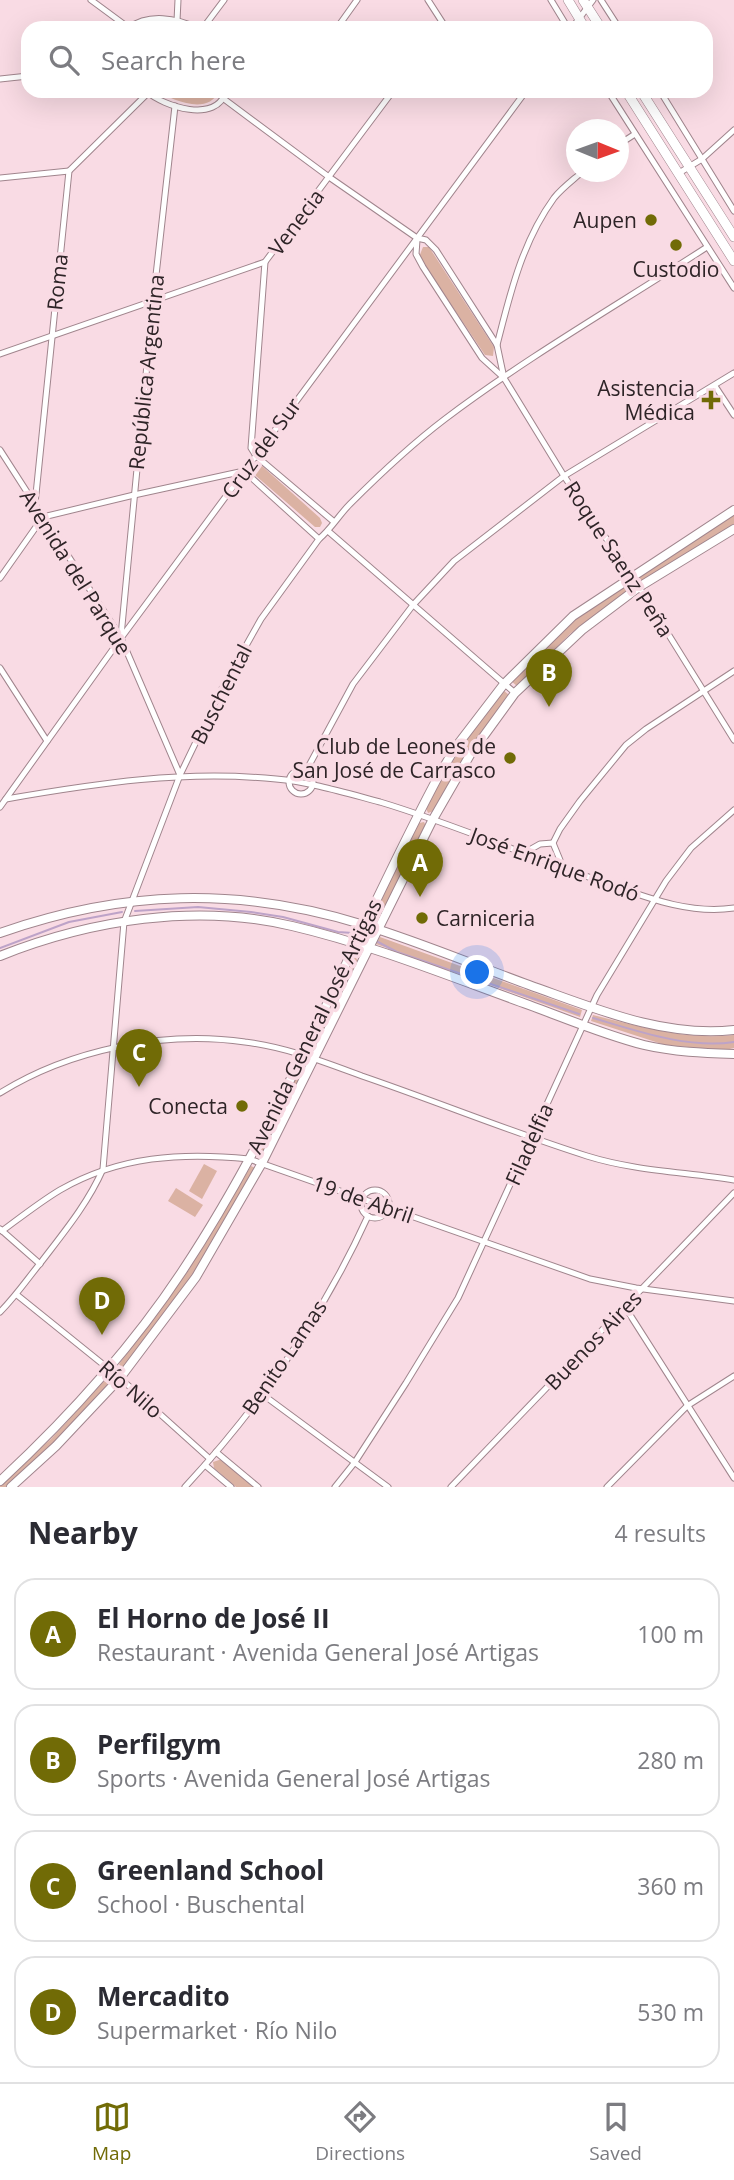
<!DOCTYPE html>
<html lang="en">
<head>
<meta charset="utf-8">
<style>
	:root { --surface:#fff; --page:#f2f2f3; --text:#2b2b33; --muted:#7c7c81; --line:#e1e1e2; --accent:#716b06 }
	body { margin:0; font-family:"Open Sans",sans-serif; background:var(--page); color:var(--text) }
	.compass { position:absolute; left:566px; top:119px; width:63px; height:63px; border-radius:50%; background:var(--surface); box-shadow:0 7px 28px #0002; rotate:91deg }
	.you { position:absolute; left:478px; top:973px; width:24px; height:24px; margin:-18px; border:5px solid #fff; border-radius:50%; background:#1a73e8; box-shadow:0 0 0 10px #1a73e833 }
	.badge { display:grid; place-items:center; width:46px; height:46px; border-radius:50%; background:var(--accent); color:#fff; font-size:23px; font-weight:700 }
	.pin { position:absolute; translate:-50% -58px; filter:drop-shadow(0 2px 4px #0008) }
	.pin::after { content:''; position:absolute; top:37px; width:24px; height:21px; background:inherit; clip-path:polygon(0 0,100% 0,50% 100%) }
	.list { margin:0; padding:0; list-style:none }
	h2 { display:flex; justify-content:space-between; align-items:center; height:91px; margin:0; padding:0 28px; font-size:30px }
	h2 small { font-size:23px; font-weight:400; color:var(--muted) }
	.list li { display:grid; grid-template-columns:46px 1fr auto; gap:21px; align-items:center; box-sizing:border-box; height:112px; margin:0 14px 14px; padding:0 14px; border:2px solid var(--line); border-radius:21px }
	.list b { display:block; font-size:26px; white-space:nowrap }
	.list p { margin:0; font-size:23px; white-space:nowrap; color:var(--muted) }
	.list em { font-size:23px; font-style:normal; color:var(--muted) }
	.icon { flex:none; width:38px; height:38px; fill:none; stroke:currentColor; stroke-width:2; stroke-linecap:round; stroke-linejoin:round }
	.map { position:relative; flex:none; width:734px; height:1487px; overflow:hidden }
	.search { position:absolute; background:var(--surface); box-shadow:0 7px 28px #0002; left:21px; right:21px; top:21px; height:77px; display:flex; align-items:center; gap:18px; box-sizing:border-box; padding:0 24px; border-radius:21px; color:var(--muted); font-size:26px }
	.sheet { height:595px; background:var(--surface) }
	nav { display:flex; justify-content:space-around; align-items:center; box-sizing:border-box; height:98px; border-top:2px solid var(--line); background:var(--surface); font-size:19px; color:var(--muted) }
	nav a { display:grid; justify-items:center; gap:4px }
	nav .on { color:var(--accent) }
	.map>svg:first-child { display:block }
</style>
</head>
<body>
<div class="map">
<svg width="734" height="1487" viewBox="0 0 734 1487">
	<rect width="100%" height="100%" fill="#f9dbe4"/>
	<g fill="#dbb2a3">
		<path d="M156 91H219C208 116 173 100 156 91Z"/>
		<polygon points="423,247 429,247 494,347 493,356 485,355 419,257"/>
		<polygon points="259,466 262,466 320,518 322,523 320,527 315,527 256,476 254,472"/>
		<polygon points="734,515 734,524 643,582 638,576"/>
		<polygon points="628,583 632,588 571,633 517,686 511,681 566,626"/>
		<path d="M502 689 509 695 468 752 434 811 428 813 426 808C448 766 474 728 502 689Z"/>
		<polygon points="424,822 426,826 377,922 371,919 419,823"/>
		<polygon points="380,937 582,1010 580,1017 376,944"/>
		<polygon points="351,958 356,958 358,961 314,1050 310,1051 308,1050"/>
		<path d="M593 1015C638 1026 687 1041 734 1035V1048L725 1050 665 1045 591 1021Z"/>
		<polygon points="303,1061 307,1063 306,1066 264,1153 259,1155 257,1153"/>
		<polygon points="204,1164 217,1171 202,1199 189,1191"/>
		<polygon points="251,1166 255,1168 193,1275 124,1369 122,1369 119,1364 188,1271"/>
		<polygon points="176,1188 203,1205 195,1217 168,1201"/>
		<polygon points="107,1378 113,1380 84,1414 7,1487 0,1487 0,1484 51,1439"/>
		<polygon points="222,1459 254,1487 236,1487 214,1468 213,1462"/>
	</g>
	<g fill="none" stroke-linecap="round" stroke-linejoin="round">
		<g stroke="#bda3c8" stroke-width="2">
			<polyline points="135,911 198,907 251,912 283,917 338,932 353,933"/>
			<polyline points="378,942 397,952 579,1014"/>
			<polyline points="0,948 69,922 122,912"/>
			<path d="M593 1018C637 1031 688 1049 734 1042"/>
		</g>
		<g stroke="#a0858d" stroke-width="7">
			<g id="street">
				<polyline points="91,0 129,28"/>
				<polyline points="428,0 446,28"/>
				<polyline points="551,0 568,28"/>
				<polyline points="601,0 619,28"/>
				<polyline points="177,21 178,0"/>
				<path d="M129 28C148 13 177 18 197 28"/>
				<polyline points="203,28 224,0"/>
				<polyline points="337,28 357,0"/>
				<polyline points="572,28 593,0"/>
				<polyline points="0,79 28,76"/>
				<path d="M146 91C164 107 217 124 226 91"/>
				<polyline points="608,91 734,288"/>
				<polyline points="660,91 734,211"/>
				<polyline points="224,99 329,177 417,238 426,240 436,250 497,345 504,378"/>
				<polyline points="618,145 635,134"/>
				<polyline points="679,173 702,159 734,130"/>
				<polyline points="0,178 69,171"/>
				<polyline points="417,240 416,254 423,267 482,358 504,378 564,476 639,587 734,740"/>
				<polyline points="265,262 251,448 256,456 333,521"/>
				<path d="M497 345C510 294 522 242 554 198 562 188 573 180 582 172"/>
				<polyline points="0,354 265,262 393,91"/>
				<polyline points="715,386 734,415"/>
				<polyline points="0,450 121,638 180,775"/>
				<polyline points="35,504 69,171 148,93"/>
				<polyline points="328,531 515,693"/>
				<polyline points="0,578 43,517 134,495 244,471 319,539"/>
				<polyline points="121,636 153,302 175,106"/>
				<polyline points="0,668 47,741"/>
				<circle cx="301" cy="782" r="12"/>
				<polyline points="306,771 353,684 413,605 454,561 564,476 734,373"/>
				<path d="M6 799C98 783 183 770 276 779 310 782 346 793 380 802 454 824 526 856 600 881 643 896 688 915 734 908"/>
				<polyline points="0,807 121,638 526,91"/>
				<polyline points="553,843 560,829 580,801 626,745 646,729 734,671"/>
				<polyline points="524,853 540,844 553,843 560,860 560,867"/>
				<path d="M0 1093C69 1050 164 1030 245 1042 286 1047 324 1062 362 1076 438 1102 511 1132 587 1156 635 1171 685 1172 734 1180"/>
				<circle cx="375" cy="1204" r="14"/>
				<polyline points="0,1229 40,1264"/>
				<path d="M2 1231C21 1217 40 1202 60 1190 119 1156 182 1152 249 1159L590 1279 636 1288 734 1301"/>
				<polyline points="17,1295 120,1378 210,1459"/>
				<polyline points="625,1307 734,1478"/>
				<path d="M0 1312C16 1296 28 1278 42 1261 65 1231 88 1203 103 1169L124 922 180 775 220 692 261 619 319 539C331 529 339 515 350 504 380 474 412 444 445 419 527 357 621 303 707 247"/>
				<polyline points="262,1394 388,1487"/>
				<polyline points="216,1452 258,1487"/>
				<polyline points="205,1465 231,1487"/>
				<path d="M185 1487C259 1407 323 1315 368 1216"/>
				<polyline points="335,1487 355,1462 406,1383 458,1298 597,995 666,881 691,848 734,810"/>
				<polyline points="451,1487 734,1193"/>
				<polyline points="607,1487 687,1406 734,1376"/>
			</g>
		</g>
		<g stroke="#a0858d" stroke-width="10">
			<g id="secondary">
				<path d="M0 933C122 890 239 886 364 925 420 942 474 965 529 985 594 1008 663 1038 734 1030"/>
				<path d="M0 956C90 920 196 903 292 926 373 945 451 977 529 1005 567 1019 605 1035 644 1045 674 1052 704 1053 734 1054"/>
				<path d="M0 1481C69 1417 131 1349 183 1270 285 1116 351 940 438 777L455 748 504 684 573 616 734 510"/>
				<polyline points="11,1487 56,1446 120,1378 196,1277 262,1163 432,821 470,755 515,693 582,630 639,587 734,529"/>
			</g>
		</g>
		<g stroke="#a0858d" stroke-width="10">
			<g id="primary">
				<polyline points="568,0 585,28"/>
				<polyline points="583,0 601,28"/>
				<polyline points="626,91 734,261"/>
				<polyline points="641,91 734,237"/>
			</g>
		</g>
		<use href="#street" stroke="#fff" stroke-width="5"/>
		<use href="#secondary" stroke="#fff" stroke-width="8"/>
		<use href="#primary" stroke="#fff" stroke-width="9"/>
	</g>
	<g fill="#716b06" stroke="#f9dbe4" stroke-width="2.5">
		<circle cx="651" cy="220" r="7"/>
		<circle cx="676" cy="245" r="7"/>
		<path d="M707.5 389.5h7v7h7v7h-7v7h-7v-7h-7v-7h7z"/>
		<circle cx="510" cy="758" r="7"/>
		<circle cx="422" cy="918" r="7"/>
		<circle cx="242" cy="1106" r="7"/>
	</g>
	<g text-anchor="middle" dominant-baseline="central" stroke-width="7" stroke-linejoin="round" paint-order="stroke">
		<g font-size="21" fill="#2e2427" stroke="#f9dbe4" text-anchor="end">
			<text x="637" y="220">Aupen</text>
			<text x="676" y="269" text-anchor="middle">Custodio</text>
			<text x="695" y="388">Asistencia<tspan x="695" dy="24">Médica</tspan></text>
			<text x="496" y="746">Club de Leones de<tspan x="496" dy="24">San José de Carrasco</tspan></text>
			<text x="436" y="918" text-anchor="start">Carniceria</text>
			<text x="228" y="1106">Conecta</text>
		</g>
		<g font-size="21" fill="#2e2427" stroke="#f9dbe4">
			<text transform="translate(296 222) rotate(-53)">Venecia</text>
			<text transform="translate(57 282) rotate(-84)">Roma</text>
			<text transform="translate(146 372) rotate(-84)">República Argentina</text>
			<text transform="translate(261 448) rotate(-54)">Cruz del Sur</text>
			<text transform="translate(619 559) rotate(57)">Roque Saenz Peña</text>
			<text transform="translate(76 572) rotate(58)">Avenida del Parque</text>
			<text transform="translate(221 694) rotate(-63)">Buschental</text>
			<text transform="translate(555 864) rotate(20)">José Enrique Rodó</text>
			<text transform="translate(314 1026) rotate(-64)">Avenida General José Artigas</text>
			<text transform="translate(529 1144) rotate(-66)">Filadelfia</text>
			<text transform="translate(363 1199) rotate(19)">19 de Abril</text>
			<text transform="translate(593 1340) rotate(-46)">Buenos Aires</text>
			<text transform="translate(284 1357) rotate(-56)">Benito Lamas</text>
			<text transform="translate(131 1389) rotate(41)">Río Nilo</text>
		</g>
	</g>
</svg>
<svg class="compass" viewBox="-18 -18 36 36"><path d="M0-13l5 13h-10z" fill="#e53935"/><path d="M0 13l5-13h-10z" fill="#7c7c81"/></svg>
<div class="you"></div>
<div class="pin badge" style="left:420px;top:897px">A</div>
<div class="pin badge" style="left:549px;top:707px">B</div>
<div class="pin badge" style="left:139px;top:1087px">C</div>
<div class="pin badge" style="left:102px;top:1335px">D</div>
<div class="search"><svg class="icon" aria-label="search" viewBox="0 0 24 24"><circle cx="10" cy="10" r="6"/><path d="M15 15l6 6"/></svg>Search here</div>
</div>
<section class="sheet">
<h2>Nearby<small>4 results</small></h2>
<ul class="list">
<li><span class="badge">A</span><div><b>El Horno de José II</b><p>Restaurant · Avenida General José Artigas</p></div><em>100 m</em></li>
<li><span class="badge">B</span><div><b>Perfilgym</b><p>Sports · Avenida General José Artigas</p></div><em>280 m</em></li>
<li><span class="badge">C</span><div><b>Greenland School</b><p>School · Buschental</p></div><em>360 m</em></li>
<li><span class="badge">D</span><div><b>Mercadito</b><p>Supermarket · Río Nilo</p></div><em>530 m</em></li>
</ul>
</section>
<nav>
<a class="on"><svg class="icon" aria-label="map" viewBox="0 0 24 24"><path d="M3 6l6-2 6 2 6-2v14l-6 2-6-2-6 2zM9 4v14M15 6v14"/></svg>Map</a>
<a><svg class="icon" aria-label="directions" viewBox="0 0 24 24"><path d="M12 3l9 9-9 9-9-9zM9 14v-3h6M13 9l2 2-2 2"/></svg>Directions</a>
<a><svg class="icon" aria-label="saved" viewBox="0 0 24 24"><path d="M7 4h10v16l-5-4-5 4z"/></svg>Saved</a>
</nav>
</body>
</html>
